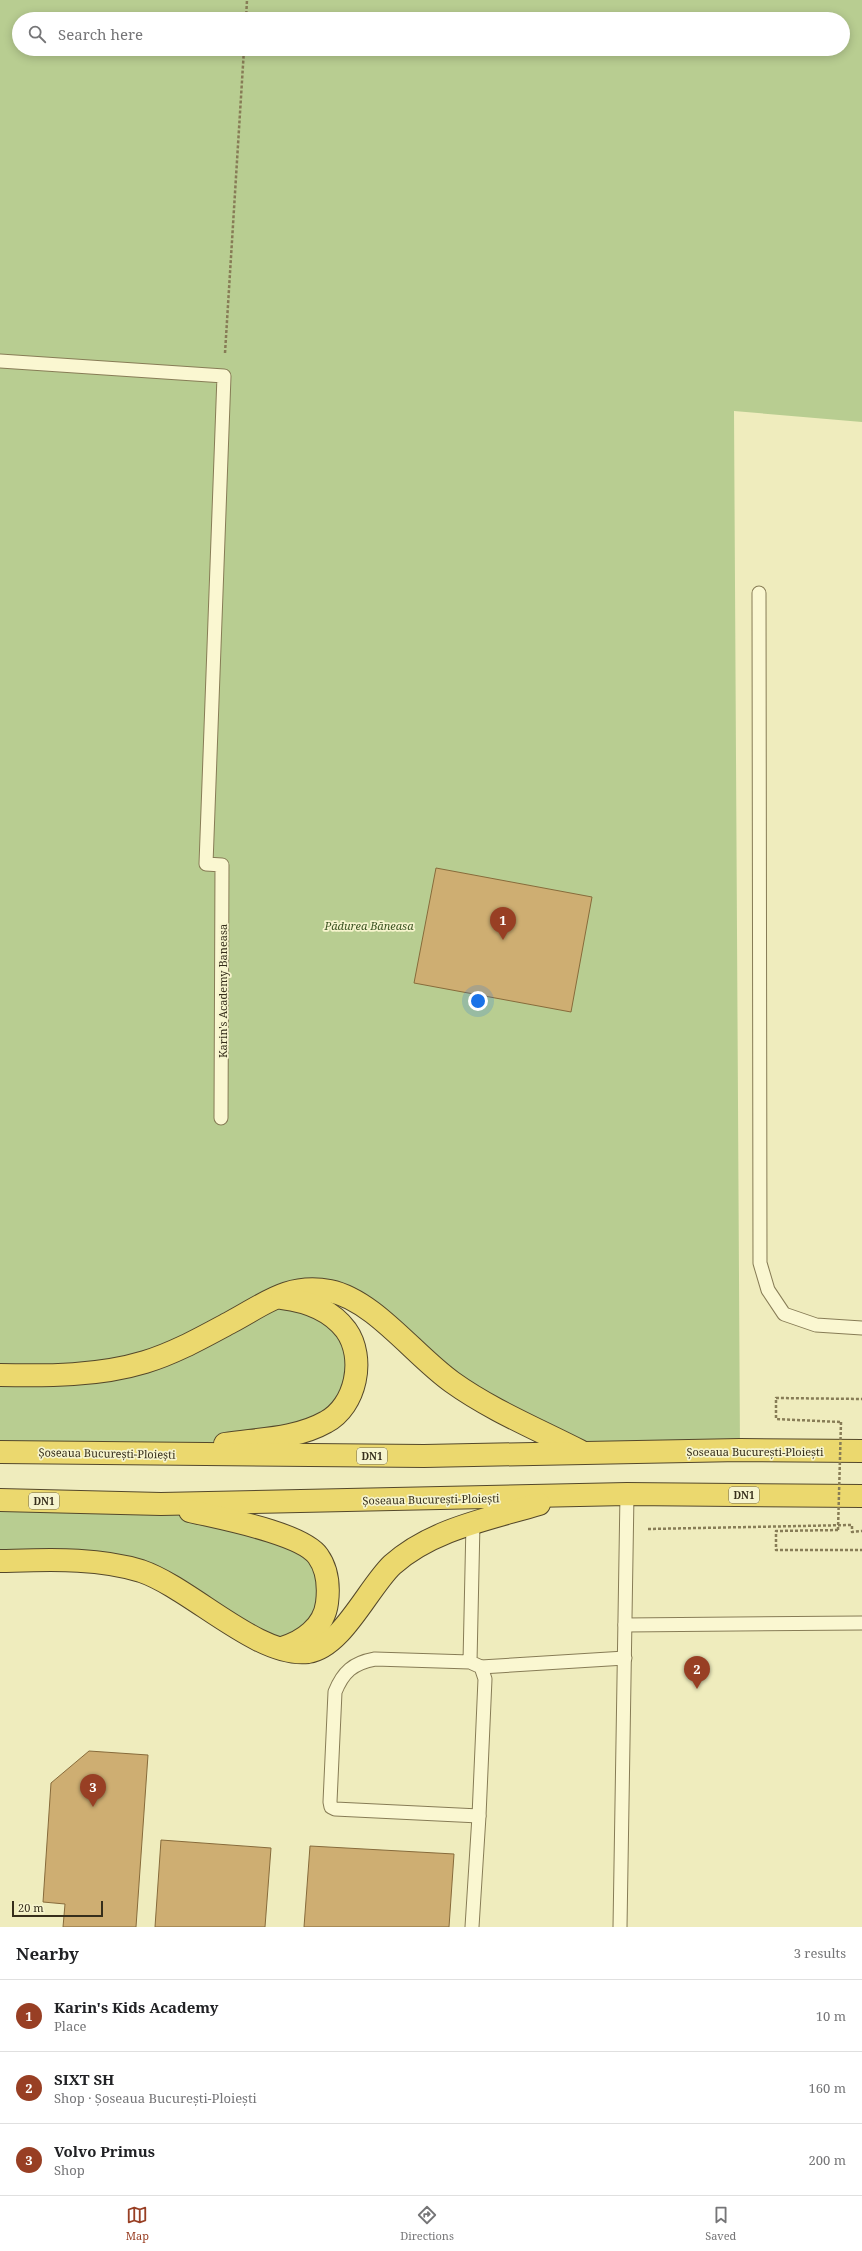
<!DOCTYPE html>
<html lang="en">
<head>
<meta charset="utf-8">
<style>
	:root { --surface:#fff; --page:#f2f2f2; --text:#202124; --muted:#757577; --line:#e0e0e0; --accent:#983f24 }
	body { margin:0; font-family:"Noto Serif",serif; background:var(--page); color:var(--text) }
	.scale { position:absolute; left:12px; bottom:10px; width:91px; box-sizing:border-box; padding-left:4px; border:2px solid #362e1b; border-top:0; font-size:11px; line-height:14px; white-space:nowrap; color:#362e1b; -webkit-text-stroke:3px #f6f4cd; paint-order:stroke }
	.you { position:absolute; left:478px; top:1001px; width:14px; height:14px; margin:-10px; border:3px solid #fff; border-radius:50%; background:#1a73e8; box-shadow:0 0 0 6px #1a73e833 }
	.badge { display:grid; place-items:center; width:26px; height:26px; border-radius:50%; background:var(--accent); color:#fff; font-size:13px; font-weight:700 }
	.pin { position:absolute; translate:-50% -33px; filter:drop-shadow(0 1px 2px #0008) }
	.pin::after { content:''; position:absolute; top:21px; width:14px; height:12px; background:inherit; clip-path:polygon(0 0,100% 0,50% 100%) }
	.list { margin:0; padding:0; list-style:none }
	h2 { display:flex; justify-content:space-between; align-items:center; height:52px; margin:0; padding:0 16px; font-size:17px }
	h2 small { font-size:13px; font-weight:400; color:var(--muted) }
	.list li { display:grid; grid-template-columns:26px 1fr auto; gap:12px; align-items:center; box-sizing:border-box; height:72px; padding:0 16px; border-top:1px solid var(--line) }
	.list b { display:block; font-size:15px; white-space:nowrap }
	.list p { margin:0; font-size:13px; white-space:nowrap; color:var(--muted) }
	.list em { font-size:13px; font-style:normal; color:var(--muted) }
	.icon { flex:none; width:22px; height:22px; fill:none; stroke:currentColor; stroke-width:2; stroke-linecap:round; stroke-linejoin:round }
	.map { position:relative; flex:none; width:862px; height:1927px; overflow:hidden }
	.search { position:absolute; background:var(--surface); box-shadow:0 2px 10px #0003; left:12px; right:12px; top:12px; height:44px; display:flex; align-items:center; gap:10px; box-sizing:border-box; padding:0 14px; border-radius:22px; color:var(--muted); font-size:15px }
	.sheet { height:268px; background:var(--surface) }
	nav { display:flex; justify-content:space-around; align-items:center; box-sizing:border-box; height:56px; border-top:1px solid var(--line); background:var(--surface); font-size:11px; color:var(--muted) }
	nav a { display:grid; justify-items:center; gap:2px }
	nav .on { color:var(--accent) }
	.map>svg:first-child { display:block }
</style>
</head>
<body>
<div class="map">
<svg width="862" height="1927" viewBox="0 0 862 1927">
	<rect width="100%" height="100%" fill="#efecbd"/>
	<g fill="#b8cd91" fill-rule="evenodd">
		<path d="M0 0H862V422L734 411 740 1450 583 1452 497 1409 331 1291 333 1318 356 1367 327 1422 161 1454 0 1452ZM19 19H843V49H19Z"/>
		<polygon points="0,1500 161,1504 318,1556 326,1608 282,1648 160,1579 0,1561"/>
	</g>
	<g fill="#ceae72" stroke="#876b3b">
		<polygon points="436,868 592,897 571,1012 414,983"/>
		<polygon points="89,1751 148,1755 136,1927 63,1927 65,1904 43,1902 51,1783"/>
		<polygon points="161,1840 271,1848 265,1927 155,1927"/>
		<polygon points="310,1846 454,1854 449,1927 304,1927"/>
	</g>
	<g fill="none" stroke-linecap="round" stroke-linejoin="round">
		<g stroke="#877c56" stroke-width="15">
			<g id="service">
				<polyline points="0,361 224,376 206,864 222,865 221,1118"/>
				<polyline points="759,593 760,1263 768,1290 784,1314 816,1325 862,1328"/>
				<polyline points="625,1625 862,1623"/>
				<path d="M470 1662 375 1659C353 1663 343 1672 335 1692L330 1802 331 1807 335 1809 479 1816 485 1679 481 1667 470 1662 473 1523"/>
				<polyline points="481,1667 625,1658"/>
				<polyline points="472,1927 479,1816"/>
				<polyline points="620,1927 627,1494"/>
			</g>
		</g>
		<g stroke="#54482b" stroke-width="24">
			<g id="trunk">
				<path d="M0 1375C48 1376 99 1376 145 1362 175 1353 203 1337 231 1322 265 1304 288 1283 330 1291 374 1300 415 1356 452 1382 491 1410 537 1429 580 1451"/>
				<path d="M225 1444C258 1439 296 1439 326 1422 356 1406 366 1358 346 1330 331 1310 306 1301 282 1298"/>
				<polyline points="0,1452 424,1456 740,1450 862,1451"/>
				<polyline points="0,1500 161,1504 627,1494 862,1496"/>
				<path d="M190 1511C219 1518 302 1533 318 1556 328 1570 329 1587 327 1603 324 1627 303 1642 282 1648"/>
				<path d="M0 1561C46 1560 96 1557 141 1571 191 1588 258 1658 308 1652 342 1647 368 1588 392 1565 432 1529 489 1519 539 1504"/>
			</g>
		</g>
		<g stroke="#877c56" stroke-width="2.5" stroke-dasharray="3 2" stroke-linecap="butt">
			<polyline points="246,19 247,0"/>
			<polyline points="225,353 244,49"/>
			<polyline points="840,1422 776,1419 776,1398 862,1399"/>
			<polyline points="648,1529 852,1525 852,1532 862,1531"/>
			<polyline points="838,1530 776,1531 776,1550 862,1550"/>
		</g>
		<use href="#service" stroke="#faf7d1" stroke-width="13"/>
		<use href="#trunk" stroke="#ebd86e" stroke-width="22"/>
		<polyline stroke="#877c56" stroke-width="2.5" stroke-dasharray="3 2" stroke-linecap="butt" points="838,1530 841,1422"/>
	</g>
	<g text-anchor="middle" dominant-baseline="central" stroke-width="3.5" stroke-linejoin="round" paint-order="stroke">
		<g fill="#f6f4cd" stroke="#706950" stroke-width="1">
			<rect x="357" y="1448" width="30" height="16" rx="3"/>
			<rect x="729" y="1487" width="30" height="16" rx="3"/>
			<rect x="29" y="1493" width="30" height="16" rx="3"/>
		</g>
		<g font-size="10" font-weight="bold" fill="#362e1b">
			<text x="372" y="1456">DN1</text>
			<text x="744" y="1495">DN1</text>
			<text x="44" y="1501">DN1</text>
		</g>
		<g font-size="11" font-style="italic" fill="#3b5321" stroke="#f6f4cd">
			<text x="369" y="925">Pădurea Băneasa</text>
		</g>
		<g font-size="11" fill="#362e1b" stroke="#f6f4cd">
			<text transform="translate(222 991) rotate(-90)">Karin's Academy Baneasa</text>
			<text x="755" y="1451">Șoseaua București-Ploiești</text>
			<text transform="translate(107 1453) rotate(1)">Șoseaua București-Ploiești</text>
			<text transform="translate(431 1499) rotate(-1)">Șoseaua București-Ploiești</text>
		</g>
	</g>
</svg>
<div class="scale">20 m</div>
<div class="you"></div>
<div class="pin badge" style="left:503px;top:940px">1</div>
<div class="pin badge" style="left:697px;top:1689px">2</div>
<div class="pin badge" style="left:93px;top:1807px">3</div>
<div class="search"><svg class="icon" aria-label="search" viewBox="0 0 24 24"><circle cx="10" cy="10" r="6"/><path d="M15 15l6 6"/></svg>Search here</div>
</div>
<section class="sheet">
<h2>Nearby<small>3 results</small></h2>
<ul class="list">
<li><span class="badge">1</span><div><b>Karin's Kids Academy</b><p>Place</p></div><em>10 m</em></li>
<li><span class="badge">2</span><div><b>SIXT SH</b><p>Shop · Șoseaua București-Ploiești</p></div><em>160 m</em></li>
<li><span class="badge">3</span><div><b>Volvo Primus</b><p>Shop</p></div><em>200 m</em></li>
</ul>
</section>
<nav>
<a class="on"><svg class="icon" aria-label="map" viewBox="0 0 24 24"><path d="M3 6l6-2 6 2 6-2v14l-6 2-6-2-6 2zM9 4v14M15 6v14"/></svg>Map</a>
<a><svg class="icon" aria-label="directions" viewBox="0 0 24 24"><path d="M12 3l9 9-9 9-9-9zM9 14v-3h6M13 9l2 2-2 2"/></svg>Directions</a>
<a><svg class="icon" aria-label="saved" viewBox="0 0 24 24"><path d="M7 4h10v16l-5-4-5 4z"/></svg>Saved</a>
</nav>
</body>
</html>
